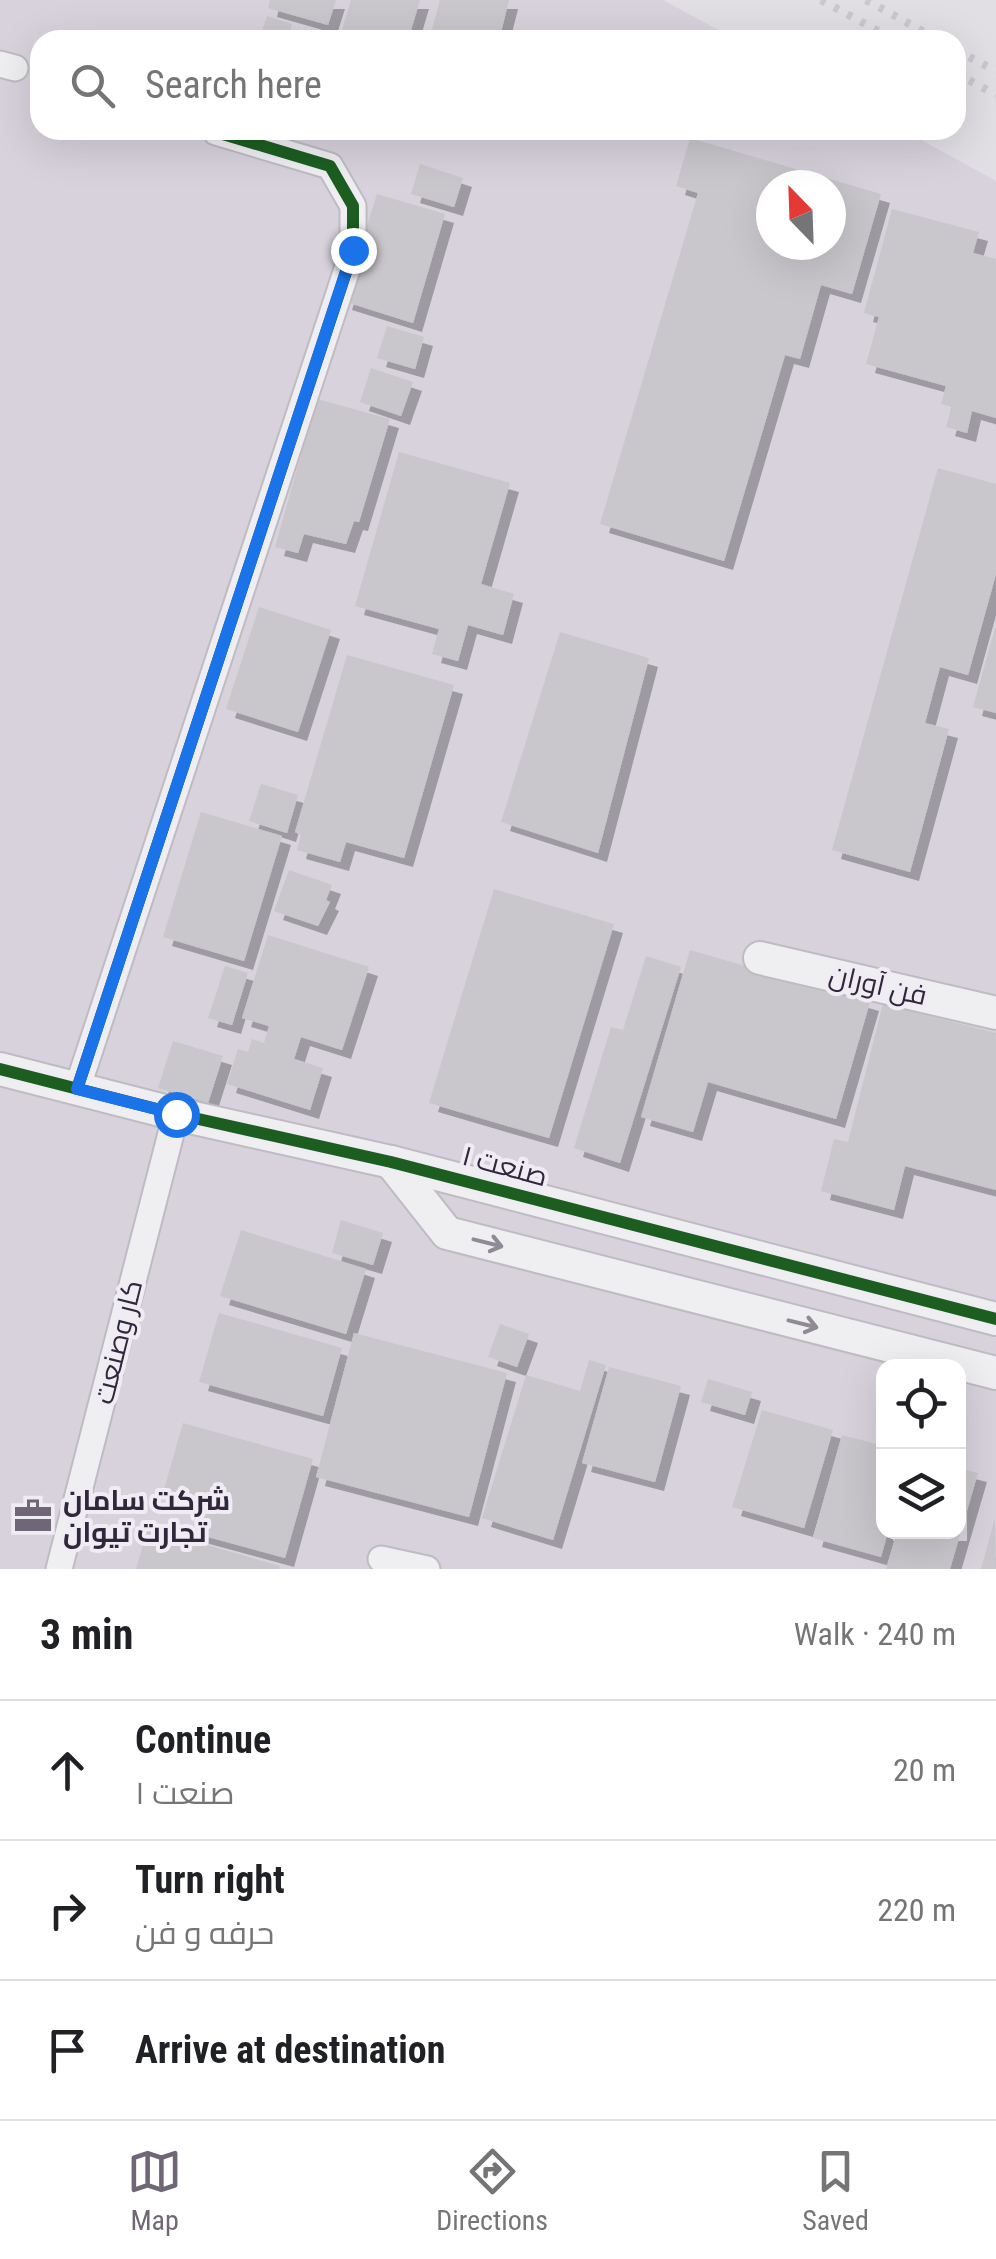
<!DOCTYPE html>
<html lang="en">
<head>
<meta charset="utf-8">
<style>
	:root { --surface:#fff; --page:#f6f6f6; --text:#202124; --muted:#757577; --line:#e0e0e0; --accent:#6f6777 }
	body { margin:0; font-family:"Roboto Condensed",Cairo,sans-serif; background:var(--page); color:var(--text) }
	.controls { position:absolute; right:30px; bottom:30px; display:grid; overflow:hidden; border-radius:20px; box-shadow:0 10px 40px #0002 }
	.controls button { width:90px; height:90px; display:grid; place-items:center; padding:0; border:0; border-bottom:2px solid var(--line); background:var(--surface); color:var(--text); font:50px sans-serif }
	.compass { position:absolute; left:756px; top:170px; width:90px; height:90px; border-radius:50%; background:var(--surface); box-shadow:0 10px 40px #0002; rotate:337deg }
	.stop { position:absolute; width:30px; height:30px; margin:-22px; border:8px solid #1a73e8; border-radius:50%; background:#fff }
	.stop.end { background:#1a73e8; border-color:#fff; box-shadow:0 2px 10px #0008 }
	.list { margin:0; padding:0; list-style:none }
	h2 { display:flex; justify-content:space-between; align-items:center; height:130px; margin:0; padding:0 40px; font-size:42px }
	h2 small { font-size:32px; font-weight:400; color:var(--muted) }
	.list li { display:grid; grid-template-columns:65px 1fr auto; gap:30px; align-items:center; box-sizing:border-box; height:140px; padding:0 40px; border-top:2px solid var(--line) }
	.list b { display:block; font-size:38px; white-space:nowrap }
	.list p { margin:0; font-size:32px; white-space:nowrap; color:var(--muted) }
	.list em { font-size:32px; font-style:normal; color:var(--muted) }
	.icon { flex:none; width:55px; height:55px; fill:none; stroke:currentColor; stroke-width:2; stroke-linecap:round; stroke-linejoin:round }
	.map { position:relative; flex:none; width:996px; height:1569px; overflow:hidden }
	.search { position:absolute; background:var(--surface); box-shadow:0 10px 40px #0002; left:30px; right:30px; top:30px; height:110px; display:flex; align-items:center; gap:25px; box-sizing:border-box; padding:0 35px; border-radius:30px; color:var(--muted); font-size:38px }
	.sheet { height:550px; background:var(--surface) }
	nav { display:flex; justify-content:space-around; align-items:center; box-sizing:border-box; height:140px; border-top:2px solid var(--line); background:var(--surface); font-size:28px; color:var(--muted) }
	nav a { display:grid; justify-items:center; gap:5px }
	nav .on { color:var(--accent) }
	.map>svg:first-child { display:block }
</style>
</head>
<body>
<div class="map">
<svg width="996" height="1569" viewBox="0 0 996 1569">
	<defs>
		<filter id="shadow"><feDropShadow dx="9" dy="9" stdDeviation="0" flood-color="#0004"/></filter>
	</defs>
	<rect width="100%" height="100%" fill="#e1dfe4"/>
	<path fill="#d7d2dc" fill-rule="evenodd" d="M0 0H663L737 40H40V130H903L996 181V1569H0ZM771 185H831V245H771ZM884 1366H958V1532H884Z"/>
	<g fill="#c9c6cc" fill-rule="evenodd" filter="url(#shadow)">
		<polygon points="270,0 336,0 328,25 268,8"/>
		<polygon points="351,0 420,0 408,40 339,40"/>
		<polygon points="440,0 509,0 499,40 429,40"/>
		<polygon points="267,16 292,24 287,40 259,40"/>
		<path d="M690 138 881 194 852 294 821 285 800 359 785 355 724 561 600 524 698 193 676 186ZM771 185H831V245H771Z"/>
		<polygon points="420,164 463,178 454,207 411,194"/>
		<polygon points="377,194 445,214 413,323 343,301"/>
		<polygon points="892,209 979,232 973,253 996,259 996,418 972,411 967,433 946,427 952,407 941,404 946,386 866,364 879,317 864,313"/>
		<polygon points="387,326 424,337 415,369 377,358"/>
		<polygon points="371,368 413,382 401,416 360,402"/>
		<polygon points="317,399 390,419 359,522 354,521 346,544 304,534 298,553 275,547"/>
		<polygon points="399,452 510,483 481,584 514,594 503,635 468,625 458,661 432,654 439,629 355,606"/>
		<polygon points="938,468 996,484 996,574 968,675 940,667 925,723 949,729 910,872 832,850"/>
		<polygon points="259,607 331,630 298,732 226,709"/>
		<polygon points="995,628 996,628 996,713 973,707"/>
		<polygon points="560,632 649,658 598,853 501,822"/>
		<polygon points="347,655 454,685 404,858 346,842 340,862 297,850 301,835 295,832"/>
		<polygon points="261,784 298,795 287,833 249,821"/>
		<polygon points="201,812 282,836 244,961 163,937"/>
		<polygon points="289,870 332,885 326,900 330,902 318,926 274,911"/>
		<polygon points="494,889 614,924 549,1138 429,1103"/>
		<polygon points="268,935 369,967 342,1050 301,1037 294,1059 323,1068 310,1110 227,1084 238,1049 248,1052 252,1039 264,1043 269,1026 242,1018"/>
		<polygon points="690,950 870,1002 836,1119 708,1082 693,1132 641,1117"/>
		<polygon points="646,956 681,967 620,1163 574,1148 611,1027 623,1030"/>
		<polygon points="225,966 248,973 232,1025 208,1018"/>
		<polygon points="883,1004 996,1033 996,1190 905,1166 894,1210 821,1191 834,1139 848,1142"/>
		<polygon points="173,1041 223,1056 208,1103 158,1088"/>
		<polygon points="341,1220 383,1233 373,1265 332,1253"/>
		<polygon points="241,1230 366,1269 346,1334 220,1296"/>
		<polygon points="219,1313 342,1348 323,1416 199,1382"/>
		<polygon points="500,1324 529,1334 517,1367 488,1357"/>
		<polygon points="354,1333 507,1373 469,1517 316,1477"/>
		<polygon points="589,1360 606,1365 553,1540 482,1518 526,1375 580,1391"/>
		<polygon points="609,1367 681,1386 655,1482 582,1463"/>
		<polygon points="708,1379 752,1392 745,1415 701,1402"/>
		<polygon points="762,1410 833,1430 804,1528 732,1507"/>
		<polygon points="183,1423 313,1459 285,1558 197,1534 205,1505 163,1493"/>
		<polygon points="842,1435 884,1446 884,1532 888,1532 881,1557 813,1538"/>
		<polygon points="958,1468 978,1473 950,1569 886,1569 897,1532 958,1532"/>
		<polygon points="995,1518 996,1569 981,1569"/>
		<polygon points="148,1528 280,1566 279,1569 136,1569"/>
	</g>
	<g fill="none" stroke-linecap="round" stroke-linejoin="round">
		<g stroke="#bebcc1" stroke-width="29">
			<g id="minor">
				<polyline points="0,64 15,68"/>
				<polyline points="77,1089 353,251 353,206 330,166 216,132"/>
				<polyline points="381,1559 427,1569"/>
				<polyline points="59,1569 176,1114"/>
			</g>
		</g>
		<g stroke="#bebcc1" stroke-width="36">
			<g id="tertiary">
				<polyline points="760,958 996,1013"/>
				<polyline points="0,1069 176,1114 391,1162 996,1319"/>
				<polyline points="391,1162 447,1233 996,1373"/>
			</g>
		</g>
		<use href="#minor" stroke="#efeef1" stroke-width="25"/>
		<use href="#tertiary" stroke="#efeef1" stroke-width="32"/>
		<g stroke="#cac8cc" stroke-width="8" stroke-dasharray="5 10" stroke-linecap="butt">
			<polyline points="821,0 895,40"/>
			<polyline points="866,0 939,40"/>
			<polyline points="956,50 996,71"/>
			<polyline points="956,73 996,95"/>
		</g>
		<g stroke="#efecf4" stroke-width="19">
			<g id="cycleway">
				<polyline points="0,1069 176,1114 391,1162 996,1319"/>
				<polyline points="77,1089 353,251 353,206 330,166 216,132"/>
			</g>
		</g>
		<use href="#cycleway" stroke="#1b5e20" stroke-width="12"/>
	</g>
	<defs><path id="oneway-shaft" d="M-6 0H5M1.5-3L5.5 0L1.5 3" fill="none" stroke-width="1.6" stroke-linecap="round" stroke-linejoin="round" transform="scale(2.5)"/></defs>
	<g stroke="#908a96">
		<use href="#oneway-shaft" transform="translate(488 1243) rotate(14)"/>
		<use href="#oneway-shaft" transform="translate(803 1324) rotate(14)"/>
	</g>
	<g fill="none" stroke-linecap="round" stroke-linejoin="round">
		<polyline stroke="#1a73e8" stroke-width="12" points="176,1114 77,1089 353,250"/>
	</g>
	<defs>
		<g id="office-bare" transform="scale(3)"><path d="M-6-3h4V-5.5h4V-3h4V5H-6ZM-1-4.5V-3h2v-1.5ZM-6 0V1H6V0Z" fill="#6f6777" stroke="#efecf4" stroke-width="2.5" paint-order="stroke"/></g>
	</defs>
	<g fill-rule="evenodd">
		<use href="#office-bare" x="33" y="1516"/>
	</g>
	<g text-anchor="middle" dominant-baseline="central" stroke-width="8" stroke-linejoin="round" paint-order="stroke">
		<g font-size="28" fill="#31273c" stroke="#efecf4">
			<text transform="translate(878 985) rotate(13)">فن آوران</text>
			<text transform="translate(505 1166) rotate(15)">صنعت ۱</text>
			<text transform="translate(118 1342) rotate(-76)">کار وصنعت</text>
		</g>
		<g font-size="28" font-weight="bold" fill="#31273c" stroke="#efecf4" text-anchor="start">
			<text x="63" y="1500">شرکت سامان<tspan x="63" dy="32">تجارت تیوان</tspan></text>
		</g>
	</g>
</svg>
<div class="controls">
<button><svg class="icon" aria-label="locate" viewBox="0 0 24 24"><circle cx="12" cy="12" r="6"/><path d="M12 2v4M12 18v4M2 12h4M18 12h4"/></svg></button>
<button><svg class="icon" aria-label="layers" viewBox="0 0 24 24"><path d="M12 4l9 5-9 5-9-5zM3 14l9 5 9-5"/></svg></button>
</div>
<svg class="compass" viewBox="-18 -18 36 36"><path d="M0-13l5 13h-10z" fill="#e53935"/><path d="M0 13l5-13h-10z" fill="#757577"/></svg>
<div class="stop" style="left:176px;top:1114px"></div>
<div class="stop end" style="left:353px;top:250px"></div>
<div class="search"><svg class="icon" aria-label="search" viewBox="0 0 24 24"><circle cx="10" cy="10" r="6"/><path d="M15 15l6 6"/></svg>Search here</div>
</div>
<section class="sheet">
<h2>3 min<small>Walk · 240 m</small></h2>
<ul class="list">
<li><svg class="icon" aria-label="ahead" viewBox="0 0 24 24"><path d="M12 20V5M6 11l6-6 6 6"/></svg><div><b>Continue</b><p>صنعت ۱</p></div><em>20 m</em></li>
<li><svg class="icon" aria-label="right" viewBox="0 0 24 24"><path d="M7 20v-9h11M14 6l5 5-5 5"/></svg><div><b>Turn right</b><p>حرفه و فن</p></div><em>220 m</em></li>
<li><svg class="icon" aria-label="arrive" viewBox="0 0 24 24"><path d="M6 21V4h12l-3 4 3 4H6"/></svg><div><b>Arrive at destination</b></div></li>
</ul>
</section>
<nav>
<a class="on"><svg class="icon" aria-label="map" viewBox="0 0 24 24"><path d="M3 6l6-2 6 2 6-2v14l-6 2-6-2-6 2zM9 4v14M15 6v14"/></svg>Map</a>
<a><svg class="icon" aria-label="directions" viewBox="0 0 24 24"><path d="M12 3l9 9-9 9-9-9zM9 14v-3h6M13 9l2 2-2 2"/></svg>Directions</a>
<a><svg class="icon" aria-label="saved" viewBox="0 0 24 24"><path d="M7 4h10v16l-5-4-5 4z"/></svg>Saved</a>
</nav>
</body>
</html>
